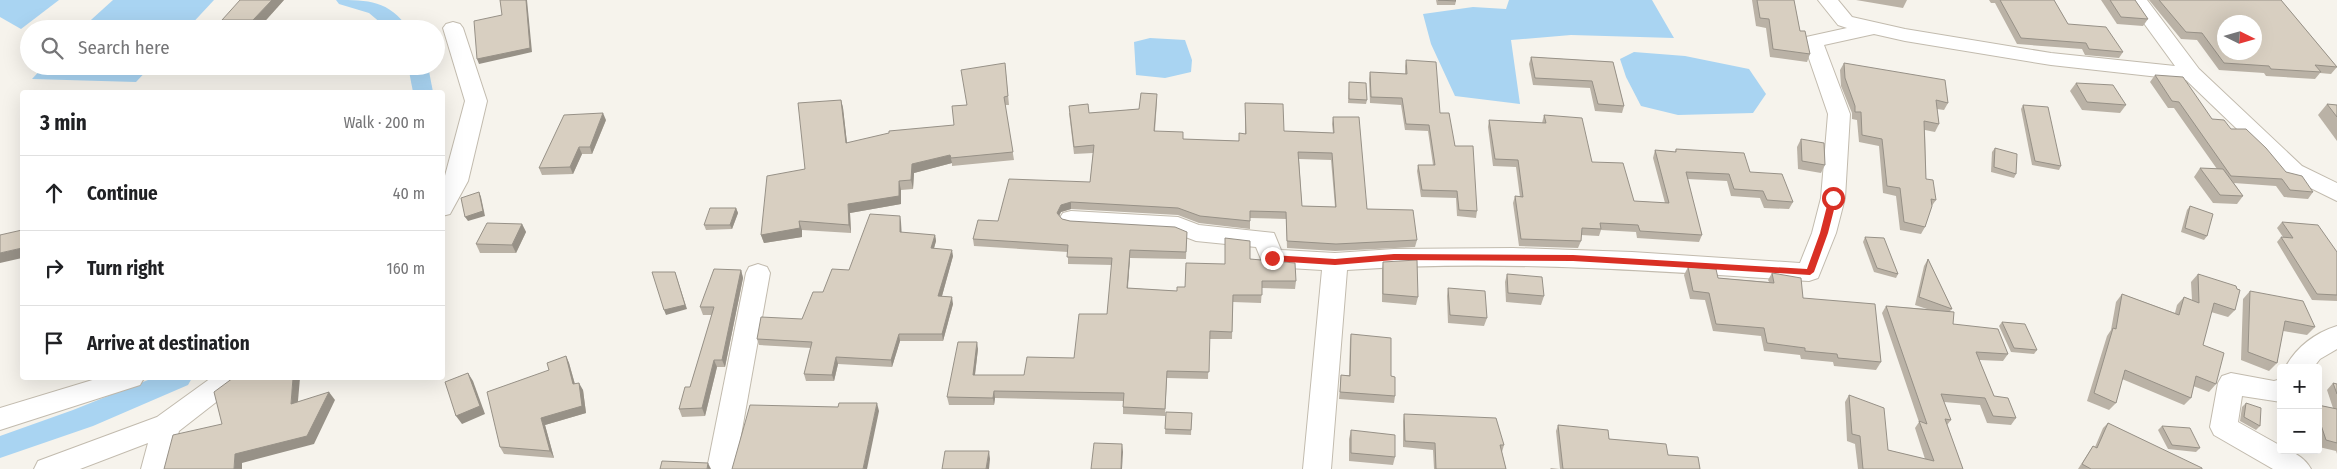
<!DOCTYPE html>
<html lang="en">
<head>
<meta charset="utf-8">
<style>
	:root { --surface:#fff; --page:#f2f2f2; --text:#202124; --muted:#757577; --line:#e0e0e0 }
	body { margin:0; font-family:"Fira Sans Condensed",sans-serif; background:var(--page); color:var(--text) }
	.controls { position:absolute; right:15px; bottom:15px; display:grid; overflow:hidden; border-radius:5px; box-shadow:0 5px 20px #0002 }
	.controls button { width:45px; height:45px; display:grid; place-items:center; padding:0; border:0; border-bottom:1px solid var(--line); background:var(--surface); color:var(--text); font:25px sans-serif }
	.compass { position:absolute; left:2217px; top:15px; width:45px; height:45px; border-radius:50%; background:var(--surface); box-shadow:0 5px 20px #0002; rotate:95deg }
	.stop { position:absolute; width:15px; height:15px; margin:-11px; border:4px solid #d93025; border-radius:50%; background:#fff }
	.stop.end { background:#d93025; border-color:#fff; box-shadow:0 1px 5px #0008 }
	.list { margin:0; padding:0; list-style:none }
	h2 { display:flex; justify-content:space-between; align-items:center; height:65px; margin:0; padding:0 20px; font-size:21px }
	h2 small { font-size:16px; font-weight:400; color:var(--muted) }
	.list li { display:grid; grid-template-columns:32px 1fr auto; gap:15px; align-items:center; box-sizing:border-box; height:75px; padding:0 20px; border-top:1px solid var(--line) }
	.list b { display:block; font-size:19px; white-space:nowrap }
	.list em { font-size:16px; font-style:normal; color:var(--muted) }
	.icon { flex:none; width:28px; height:28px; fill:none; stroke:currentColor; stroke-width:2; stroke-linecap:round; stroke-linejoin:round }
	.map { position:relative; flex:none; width:2337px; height:469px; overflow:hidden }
	.search { position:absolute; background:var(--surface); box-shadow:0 5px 20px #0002; left:20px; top:20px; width:425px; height:55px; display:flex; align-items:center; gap:12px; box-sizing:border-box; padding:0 18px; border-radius:28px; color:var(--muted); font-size:19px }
	.panel { position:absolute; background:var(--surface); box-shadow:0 5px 20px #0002; left:20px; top:90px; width:425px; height:290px; border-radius:5px }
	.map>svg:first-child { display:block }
</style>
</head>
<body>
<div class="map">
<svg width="2337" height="469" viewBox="0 0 2337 469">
	<rect width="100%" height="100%" fill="#f6f3ec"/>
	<g fill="#a9d4f2">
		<polygon points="0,0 59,0 21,29 0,17"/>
		<polygon points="113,0 214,0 187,29 81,29"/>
		<polygon points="1509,0 1652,0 1674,38 1571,35 1511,40 1520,104 1455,96 1431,44 1423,14 1473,7 1506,9"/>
		<polygon points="1150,38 1185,40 1192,60 1191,72 1165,78 1136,75 1134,42"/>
		<polygon points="1634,52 1685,56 1749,69 1766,94 1753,113 1678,115 1641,106 1626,77 1620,59"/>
		<polygon points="44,66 151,66 136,82 32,79"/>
	</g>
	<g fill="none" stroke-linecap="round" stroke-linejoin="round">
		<g fill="#a9d4f2" fill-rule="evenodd">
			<path d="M336 0C369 0 388 0 409 29H388L369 13 339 4Z"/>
			<polygon points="408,66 428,66 433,92 413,92"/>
			<polygon points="153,378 192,378 188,385 93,426 0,458 0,436 73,410"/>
		</g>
		<g stroke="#c2bbae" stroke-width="2">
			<g id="street">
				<path d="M1818 0H1838L1852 17 1905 29 2051 53 2175 66 2127 0H2147L2199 69 2302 166 2337 183V201L2286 176 2186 80 2051 65 1905 41 1874 34 1824 45 1850 114 1845 198 1836 233 1818 278 1809 281C1655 271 1501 259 1347 270L1331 469H1303L1322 270 1272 267 1263 264 1256 247 1196 241 1175 233 1071 227 1063 225 1059 219 1063 213 1071 211 1178 217 1199 225 1274 233 1281 250 1335 253 1394 249 1513 248 1632 252 1800 263 1812 233 1821 198 1828 114 1803 41 1806 37 1847 28 1838 25Z"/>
				<polygon points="453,22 460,24 463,28 487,101 468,181 450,214 442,216 442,187 465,101 443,28 446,24"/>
				<polygon points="758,264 767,267 770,273 735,469 707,469 746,273 749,267"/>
				<path d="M2337 326V349L2320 359 2313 368H2285C2296 347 2315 333 2337 326Z"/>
				<path d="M2231 373 2274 381 2281 379V402L2242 396 2238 422 2281 446V450C2293 450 2305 458 2311 469H2273L2214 435 2210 427 2218 383 2222 376Z"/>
				<polygon points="99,378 144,378 140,385 0,430 0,408"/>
				<polygon points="211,378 242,378 238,385 179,431 169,469 141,469 148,443 80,469 34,469 38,461 157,417"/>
			</g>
		</g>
		<use href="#street" fill="#fff" fill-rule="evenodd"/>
	</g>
	<g fill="#bab2a6" fill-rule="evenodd">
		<polygon points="284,0 258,29 227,28 222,20"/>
		<polygon points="1436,0 1455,0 1456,1 1455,5 1437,5"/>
		<polygon points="1752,0 1794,0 1800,31 1810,54 1807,62 1770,57 1766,28 1756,26"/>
		<polygon points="1856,0 1907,0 1903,8"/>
		<polygon points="1989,0 2054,0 2068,24 2123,52 2119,58 2085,55 2082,49 2017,44 1995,3 1991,3"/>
		<polygon points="2101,0 2135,0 2148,19 2143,26 2117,24"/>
		<polygon points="2149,0 2281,0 2337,67 2331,74 2320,73 2315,79 2266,76 2264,73 2219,70 2197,40 2181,39"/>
		<polygon points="1531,57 1613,62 1624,106 1622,113 1595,111 1590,88 1533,85 1529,64"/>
		<polygon points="1406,60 1440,113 1455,146 1477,211 1476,218 1457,216 1456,198 1421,197 1417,171 1418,165 1433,165 1428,131 1405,130 1401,105 1370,103 1369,79 1370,72 1405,74 1405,66"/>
		<polygon points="1005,63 1009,105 1005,105 1014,160 952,166 952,163 914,173 913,189 901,190 901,204 850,213 851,233 802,230 802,237 764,243 761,235 805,169 841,100 843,108 847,143 954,125 967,105"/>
		<polygon points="1844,63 1948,103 1944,110 1937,109 1939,124 1935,132 1925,130 1926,179 1936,200 1931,207 1925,227 1921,234 1900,230 1896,196 1883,193 1879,146 1859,142 1857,120 1852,119 1852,113 1841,86 1840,70"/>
		<polygon points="2155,75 2212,119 2231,129 2286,172 2313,192 2308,199 2284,197 2276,186 2234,183 2243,196 2237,204 2213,203 2194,177 2200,168 2217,169 2174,108 2168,108 2150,82"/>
		<polygon points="1349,82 1367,100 1366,104 1348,103"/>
		<polygon points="2076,83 2126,105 2120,113 2082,110 2070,91"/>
		<path d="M1157 101 1155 131 1183 139 1238 141 1245 134V103L1284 131 1333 133 1332 124 1333 117 1367 209 1417 240 1415 247 1335 251 1287 248 1286 219 1250 218V229L1199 223 1178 215 1071 209 1061 212 1059 216 1062 219 1070 221 1187 232 1186 259 1130 258 1128 288 1177 291 1185 287 1225 264 1250 259 1296 281 1295 289 1262 288 1261 303 1233 302 1232 339H1209L1208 379 1167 378 1165 416 1123 414V401L995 398 994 405H949L947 397 978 349 975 375H1024L1074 358 1107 314 1112 265 1068 264V252L974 246 973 239 998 221 1090 182 1093 153 1074 154 1069 113H1089L1139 109ZM1299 159 1331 160 1335 207 1302 206Z"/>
		<polygon points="2327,104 2337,105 2337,141 2318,115"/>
		<polygon points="2023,105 2061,166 2059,170 2032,165 2021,109"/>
		<polygon points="1544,115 1592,162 1634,201 1665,203 1653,158 1655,150 1675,152 1676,149 1750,172 1793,202 1789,209 1764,208 1760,198 1731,196 1727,181 1687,179 1702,235 1699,242 1637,238 1636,232 1601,230 1599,236 1581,235 1581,241 1578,248 1519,246 1513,203 1515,196 1520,197 1516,167 1493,166 1488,127 1489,120 1542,123"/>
		<polygon points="606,120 592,154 582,154 573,174 542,175 539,168"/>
		<polygon points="1801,139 1825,165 1821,173 1798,169 1797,147"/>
		<polygon points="1995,148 2016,174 2014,178 1991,172 1992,152"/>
		<polygon points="2190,206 2207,236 2204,240 2181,232 2187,210"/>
		<polygon points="736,208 738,213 732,229 706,230 704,225"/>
		<polygon points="901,222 901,233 935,235 936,241 934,248 953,256 942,296 953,304 943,341 900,341 892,367 838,364 834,381 806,381 804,374 811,348 759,345 757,339 802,319 823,292 849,270"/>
		<polygon points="2282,222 2337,252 2337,301 2312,300 2277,242 2281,237 2283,237 2277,228"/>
		<polygon points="522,224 526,232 516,253 480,253 476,244"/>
		<polygon points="1865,237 1898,274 1896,278 1874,272 1863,242"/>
		<polygon points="1928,259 1952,309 1950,311 1953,324 2008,354 2003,361 1979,360 1994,396 2016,418 2011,425 1987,423 1980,405 1944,402 1951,420 1947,425 1963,469 1858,469 1855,444 1847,441 1845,402 1849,395 1888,450 1925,459 1915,428 1919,422 1882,313 1886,306 1927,309 1915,305 1924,266"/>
		<polygon points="1383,262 1418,297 1416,305 1382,302 1382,270"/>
		<polygon points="1688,267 1718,278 1769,282 1768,280 1772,273 1881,362 1876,370 1834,366 1833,362 1801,359 1800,355 1764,351 1761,336 1713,331 1705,300 1690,299 1684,275"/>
		<polygon points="741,270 743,278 725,367 717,367 705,416 682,417 679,409 690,387 712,315 703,315 700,307"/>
		<polygon points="1507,274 1544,296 1541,305 1506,302 1505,282"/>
		<polygon points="2198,274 2235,310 2228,317 2211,312 2203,345 2216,384 2209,392 2193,386 2191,398 2184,405 2122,379 2116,403 2109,410 2087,401 2107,336 2111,330 2116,302 2122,294 2175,313 2177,305 2184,297 2192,300 2191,282"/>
		<polygon points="1448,288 1487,318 1484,326 1448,323 1447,296"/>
		<polygon points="2250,291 2315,327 2307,335 2283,331 2277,363 2269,371 2241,360 2243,299"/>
		<polygon points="2002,322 2037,350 2034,354 2011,352 1999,326"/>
		<polygon points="1351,334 1391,376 1395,396 1394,403 1339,399 1341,375 1349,375 1350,340"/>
		<polygon points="566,356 569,363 575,384 583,390 586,413 545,425 554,458 504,454 500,447 549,370"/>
		<polygon points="2333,383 2337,384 2337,454 2336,451 2319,447 2318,444 2318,405 2333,408 2327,390"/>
		<polygon points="2246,403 2260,426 2256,430 2240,421 2242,407"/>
		<polygon points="1166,412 1192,413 1191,435 1165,434"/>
		<polygon points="1404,414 1504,445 1502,452 1506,469 1434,469 1433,450 1403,447 1403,421"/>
		<polygon points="2108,423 2202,469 2078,469 2089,452 2093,446 2095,447 2103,428"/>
		<polygon points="1558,425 1668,455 1700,469 1550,469 1551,468 1560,469 1556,431"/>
		<polygon points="2162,426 2200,448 2196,452 2168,449 2158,430"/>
		<polygon points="1351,430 1395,457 1393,465 1349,461 1349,439"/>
	</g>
	<g fill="#979187">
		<polygon points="272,0 284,0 258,29 253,20"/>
		<polygon points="526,0 527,0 532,52 479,64 477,59"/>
		<polygon points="841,100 843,108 848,152 846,143"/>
		<polygon points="603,113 606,120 592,154 590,147"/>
		<polygon points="579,147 582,154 573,174 570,167"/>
		<polygon points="950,155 952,163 914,173 913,189 911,180 912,164"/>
		<polygon points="899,181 901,190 901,204 850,213 851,233 849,225 848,204"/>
		<polygon points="479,192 481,197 485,216 468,221 465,217"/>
		<polygon points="1071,202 1071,209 1061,212 1057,220 1057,213 1061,205"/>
		<polygon points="736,208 738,213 732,229 730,225"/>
		<polygon points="900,216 901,222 902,239 900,232"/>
		<polygon points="799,221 802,230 802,237 764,243 761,235"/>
		<polygon points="522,224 526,232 516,253 512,245"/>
		<polygon points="935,235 936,241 932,255 931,248"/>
		<polygon points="22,248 22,258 0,263 0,253"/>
		<polygon points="952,250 953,256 940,303 938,296"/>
		<polygon points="1130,250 1130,258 1127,295 1127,288"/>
		<polygon points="741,270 743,278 725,367 722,360"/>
		<polygon points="675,272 687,309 666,315 664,310"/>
		<polygon points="952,297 953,304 943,341 942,334"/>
		<polygon points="899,334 900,341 892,367 891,360"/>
		<polygon points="977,342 978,349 974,382 973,375"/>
		<polygon points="566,356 569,363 577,392 573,384"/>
		<polygon points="836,357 838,364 834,381 832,375"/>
		<polygon points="714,360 717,367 705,416 702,408"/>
		<polygon points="468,373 473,381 485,414 462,424 456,416"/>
		<polygon points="293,378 300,378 297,412 291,404"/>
		<polygon points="579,383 583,390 586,413 545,425 554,458 550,451 541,418"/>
		<polygon points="994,391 995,398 994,405 993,398"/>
		<polygon points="329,392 335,400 314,444 242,463 242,469 234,469 235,454"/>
		<polygon points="877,403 879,411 867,469 863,469"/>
		<polygon points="1122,444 1123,452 1122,469 1121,469"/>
		<polygon points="989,451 990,459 989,469 986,469"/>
		<polygon points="708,463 711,469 707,469"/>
	</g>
	<g fill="#d8cfc1" stroke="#979187" fill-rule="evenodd">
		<polygon points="240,0 272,0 253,20 222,20"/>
		<polygon points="500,0 526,0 530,48 477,59 474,21 502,15"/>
		<polygon points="1438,0 1455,0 1456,1"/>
		<polygon points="1757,0 1794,0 1800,31 1805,31 1810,54 1773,49 1769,19 1760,18"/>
		<polygon points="2000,0 2054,0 2068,24 2106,27 2123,52 2089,49 2086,43 2021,38"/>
		<polygon points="2110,0 2135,0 2148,19 2121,17"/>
		<path d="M2159 0H2281L2337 67 2315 65 2321 72 2271 69 2269 66 2224 63 2202 33 2186 32ZM2224 22H2254V52H2224Z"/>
		<polygon points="1531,57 1613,62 1624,106 1598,104 1592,81 1535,78"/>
		<polygon points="1406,60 1436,62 1440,113 1449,113 1455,146 1473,146 1477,211 1459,210 1457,191 1422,190 1418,165 1435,165 1429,125 1406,124 1402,98 1371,97 1370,72 1407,74"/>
		<polygon points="1005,63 1008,96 1004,97 1013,152 951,158 950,155 912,164 911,180 899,181 899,196 848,204 849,225 799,221 800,228 761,235 767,176 805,169 798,103 841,100 846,143 889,133 889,131 954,125 952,106 967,105 961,70"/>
		<polygon points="1844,63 1945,80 1948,103 1936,100 1939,124 1924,121 1926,179 1933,180 1936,200 1931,199 1932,206 1925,227 1904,222 1900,188 1887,186 1882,139 1862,135 1861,112 1855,112 1855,106 1845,78"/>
		<polygon points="2155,75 2183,77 2212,119 2224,120 2231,129 2246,129 2266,148 2286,172 2302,176 2313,192 2290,190 2282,179 2231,176 2179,102 2172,101"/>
		<polygon points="1349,82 1366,83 1367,100 1349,99"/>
		<polygon points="2076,83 2113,85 2126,105 2087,102"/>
		<path d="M1141 93 1157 94 1154 131 1183 132V139L1239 141V133L1246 134 1245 103 1283 104 1284 131 1334 133 1333 117H1359L1367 209 1413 210 1417 240 1336 244 1287 241 1286 212 1250 211V221L1200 216 1178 208 1071 202 1061 205 1057 213 1062 219 1070 221 1175 227 1187 232 1186 252 1130 250 1127 288 1177 291V287H1185L1186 263 1225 264V238L1250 241V259L1295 263 1296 281H1262V295H1233L1232 332 1210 331 1209 372 1167 371 1165 409 1123 407 1124 393 994 391 993 398 947 397 958 342H977L973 375H1024L1027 357 1074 358 1079 314H1107L1112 258 1067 257 1068 245 973 239 978 220 998 221 1009 179 1090 182 1094 145 1074 147 1069 106 1088 104 1089 113 1139 109ZM1298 152 1332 153 1336 207 1302 206Z"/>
		<polygon points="2327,104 2337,105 2337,117"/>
		<polygon points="2023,105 2048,107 2061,166 2035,161"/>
		<polygon points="603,113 590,147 579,147 570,167 539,168 564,115"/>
		<polygon points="1544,115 1582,118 1592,162 1623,163 1634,201 1669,203 1655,150 1676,152 1676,149 1744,153 1750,172 1782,174 1793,202 1767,200 1763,191 1734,189 1729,174 1686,172 1702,235 1640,231 1638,225 1600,223 1601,229 1582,228 1581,241 1521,239 1515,196 1523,197 1518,160 1495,159 1489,120 1546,123"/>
		<polygon points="1801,139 1824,143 1825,165 1802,161"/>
		<polygon points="1995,148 2017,154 2016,174 1994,167"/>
		<polygon points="2200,168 2223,169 2243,196 2220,195"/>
		<polygon points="479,192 483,211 465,217 461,198"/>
		<polygon points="2190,206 2213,214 2207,236 2185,228"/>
		<polygon points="710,208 736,208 730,225 704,225"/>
		<polygon points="870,214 900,216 900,232 935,235 931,248 952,250 938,296 952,297 942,334 899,334 891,360 836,357 832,375 804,374 812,342 757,339 761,317 802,319 813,292 823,292 832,269 849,270"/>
		<polygon points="2282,222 2318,225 2337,252 2337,295 2317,294 2281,237 2293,238"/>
		<polygon points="487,223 522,224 512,245 476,244"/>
		<polygon points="22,230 22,248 0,253 0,235"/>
		<polygon points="1865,237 1884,238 1898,274 1877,268"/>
		<polygon points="1928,259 1952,309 1919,297"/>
		<polygon points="1417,260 1418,297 1383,294 1383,262"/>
		<polygon points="1688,267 1716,269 1718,278 1774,283 1772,273 1801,278 1803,298 1875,304 1881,362 1838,358 1837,354 1805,351 1805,348 1767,343 1764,328 1716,324 1709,293 1693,291"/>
		<polygon points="714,269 741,270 722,360 714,360 702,408 679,409 685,387 690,387 714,307 700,307"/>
		<polygon points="652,272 675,272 685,305 664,310"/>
		<polygon points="1507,274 1542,277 1544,296 1508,293"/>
		<polygon points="2198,274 2236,286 2237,289 2240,290 2235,310 2214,303 2203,345 2224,353 2216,384 2196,376 2191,398 2125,370 2116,403 2094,393 2113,328 2116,329 2122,294 2179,315 2184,297 2199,303"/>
		<polygon points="1448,288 1485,291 1487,318 1450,315"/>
		<polygon points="2250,291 2303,301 2315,327 2285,321 2277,363 2248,352"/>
		<polygon points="1886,306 1954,312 1953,324 1998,329 2008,354 1976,352 1994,396 2008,398 2016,418 1993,416 1985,398 1941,394 1951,420 1945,419 1963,469 1863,469 1860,436 1852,434 1849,395 1884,408 1888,450 1934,461 1919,421 1927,424"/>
		<polygon points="2002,322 2025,324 2037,350 2014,348"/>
		<polygon points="1351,334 1391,338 1391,376 1395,377 1395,396 1340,392 1341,375 1350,376"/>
		<polygon points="566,356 573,384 579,383 582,406 541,418 550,451 500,447 487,392 549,370 547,363"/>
		<polygon points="468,373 480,406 456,416 445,382"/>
		<polygon points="233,378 293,378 291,404 329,392 307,436 235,454 234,469 164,469 173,435 222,424 214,392"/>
		<polygon points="2333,383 2337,384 2337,394"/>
		<polygon points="839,403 877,403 863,469 732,469 750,405 838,407"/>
		<polygon points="2246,403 2261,408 2260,426 2244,417"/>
		<polygon points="2318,405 2337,409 2337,443 2326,440 2318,416"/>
		<polygon points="1166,412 1192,413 1191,430 1165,429"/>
		<polygon points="1404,414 1496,418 1504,445 1500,445 1506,469 1436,469 1435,443 1405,441"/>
		<polygon points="2108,423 2202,468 2202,469 2091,469 2082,464 2093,446 2097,448"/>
		<polygon points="1558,425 1608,430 1609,439 1666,444 1668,455 1698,457 1700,469 1563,469"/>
		<polygon points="2162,426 2190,428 2200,448 2172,445"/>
		<polygon points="1351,430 1395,435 1395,457 1351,453"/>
		<polygon points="1094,443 1122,444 1121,469 1091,469"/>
		<polygon points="945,451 989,451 986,469 942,469"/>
		<polygon points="662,461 708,463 707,469 660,469"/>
	</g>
	<polygon fill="#d93025" points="1833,195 1837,198 1828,233 1814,272 1810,275 1573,261 1394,260 1335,265 1272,261 1268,258 1272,255 1335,259 1394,254 1573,255 1807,269 1820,233 1829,198"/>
</svg>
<div class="controls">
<button>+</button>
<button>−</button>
</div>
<svg class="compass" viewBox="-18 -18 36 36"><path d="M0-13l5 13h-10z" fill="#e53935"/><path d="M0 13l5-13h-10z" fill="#757577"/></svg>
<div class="stop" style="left:1833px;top:198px"></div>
<div class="stop end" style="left:1272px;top:258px"></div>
<div class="search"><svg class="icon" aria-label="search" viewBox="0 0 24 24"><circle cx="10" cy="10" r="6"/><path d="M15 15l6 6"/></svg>Search here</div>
<section class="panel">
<h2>3 min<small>Walk · 200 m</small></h2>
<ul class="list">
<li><svg class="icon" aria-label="ahead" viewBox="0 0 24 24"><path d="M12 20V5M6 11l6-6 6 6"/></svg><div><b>Continue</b></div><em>40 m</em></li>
<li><svg class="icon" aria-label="right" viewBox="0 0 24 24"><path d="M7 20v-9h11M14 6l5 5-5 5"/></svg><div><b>Turn right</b></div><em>160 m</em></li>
<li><svg class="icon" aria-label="arrive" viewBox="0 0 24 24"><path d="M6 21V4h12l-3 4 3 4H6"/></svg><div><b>Arrive at destination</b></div></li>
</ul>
</section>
</div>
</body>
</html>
